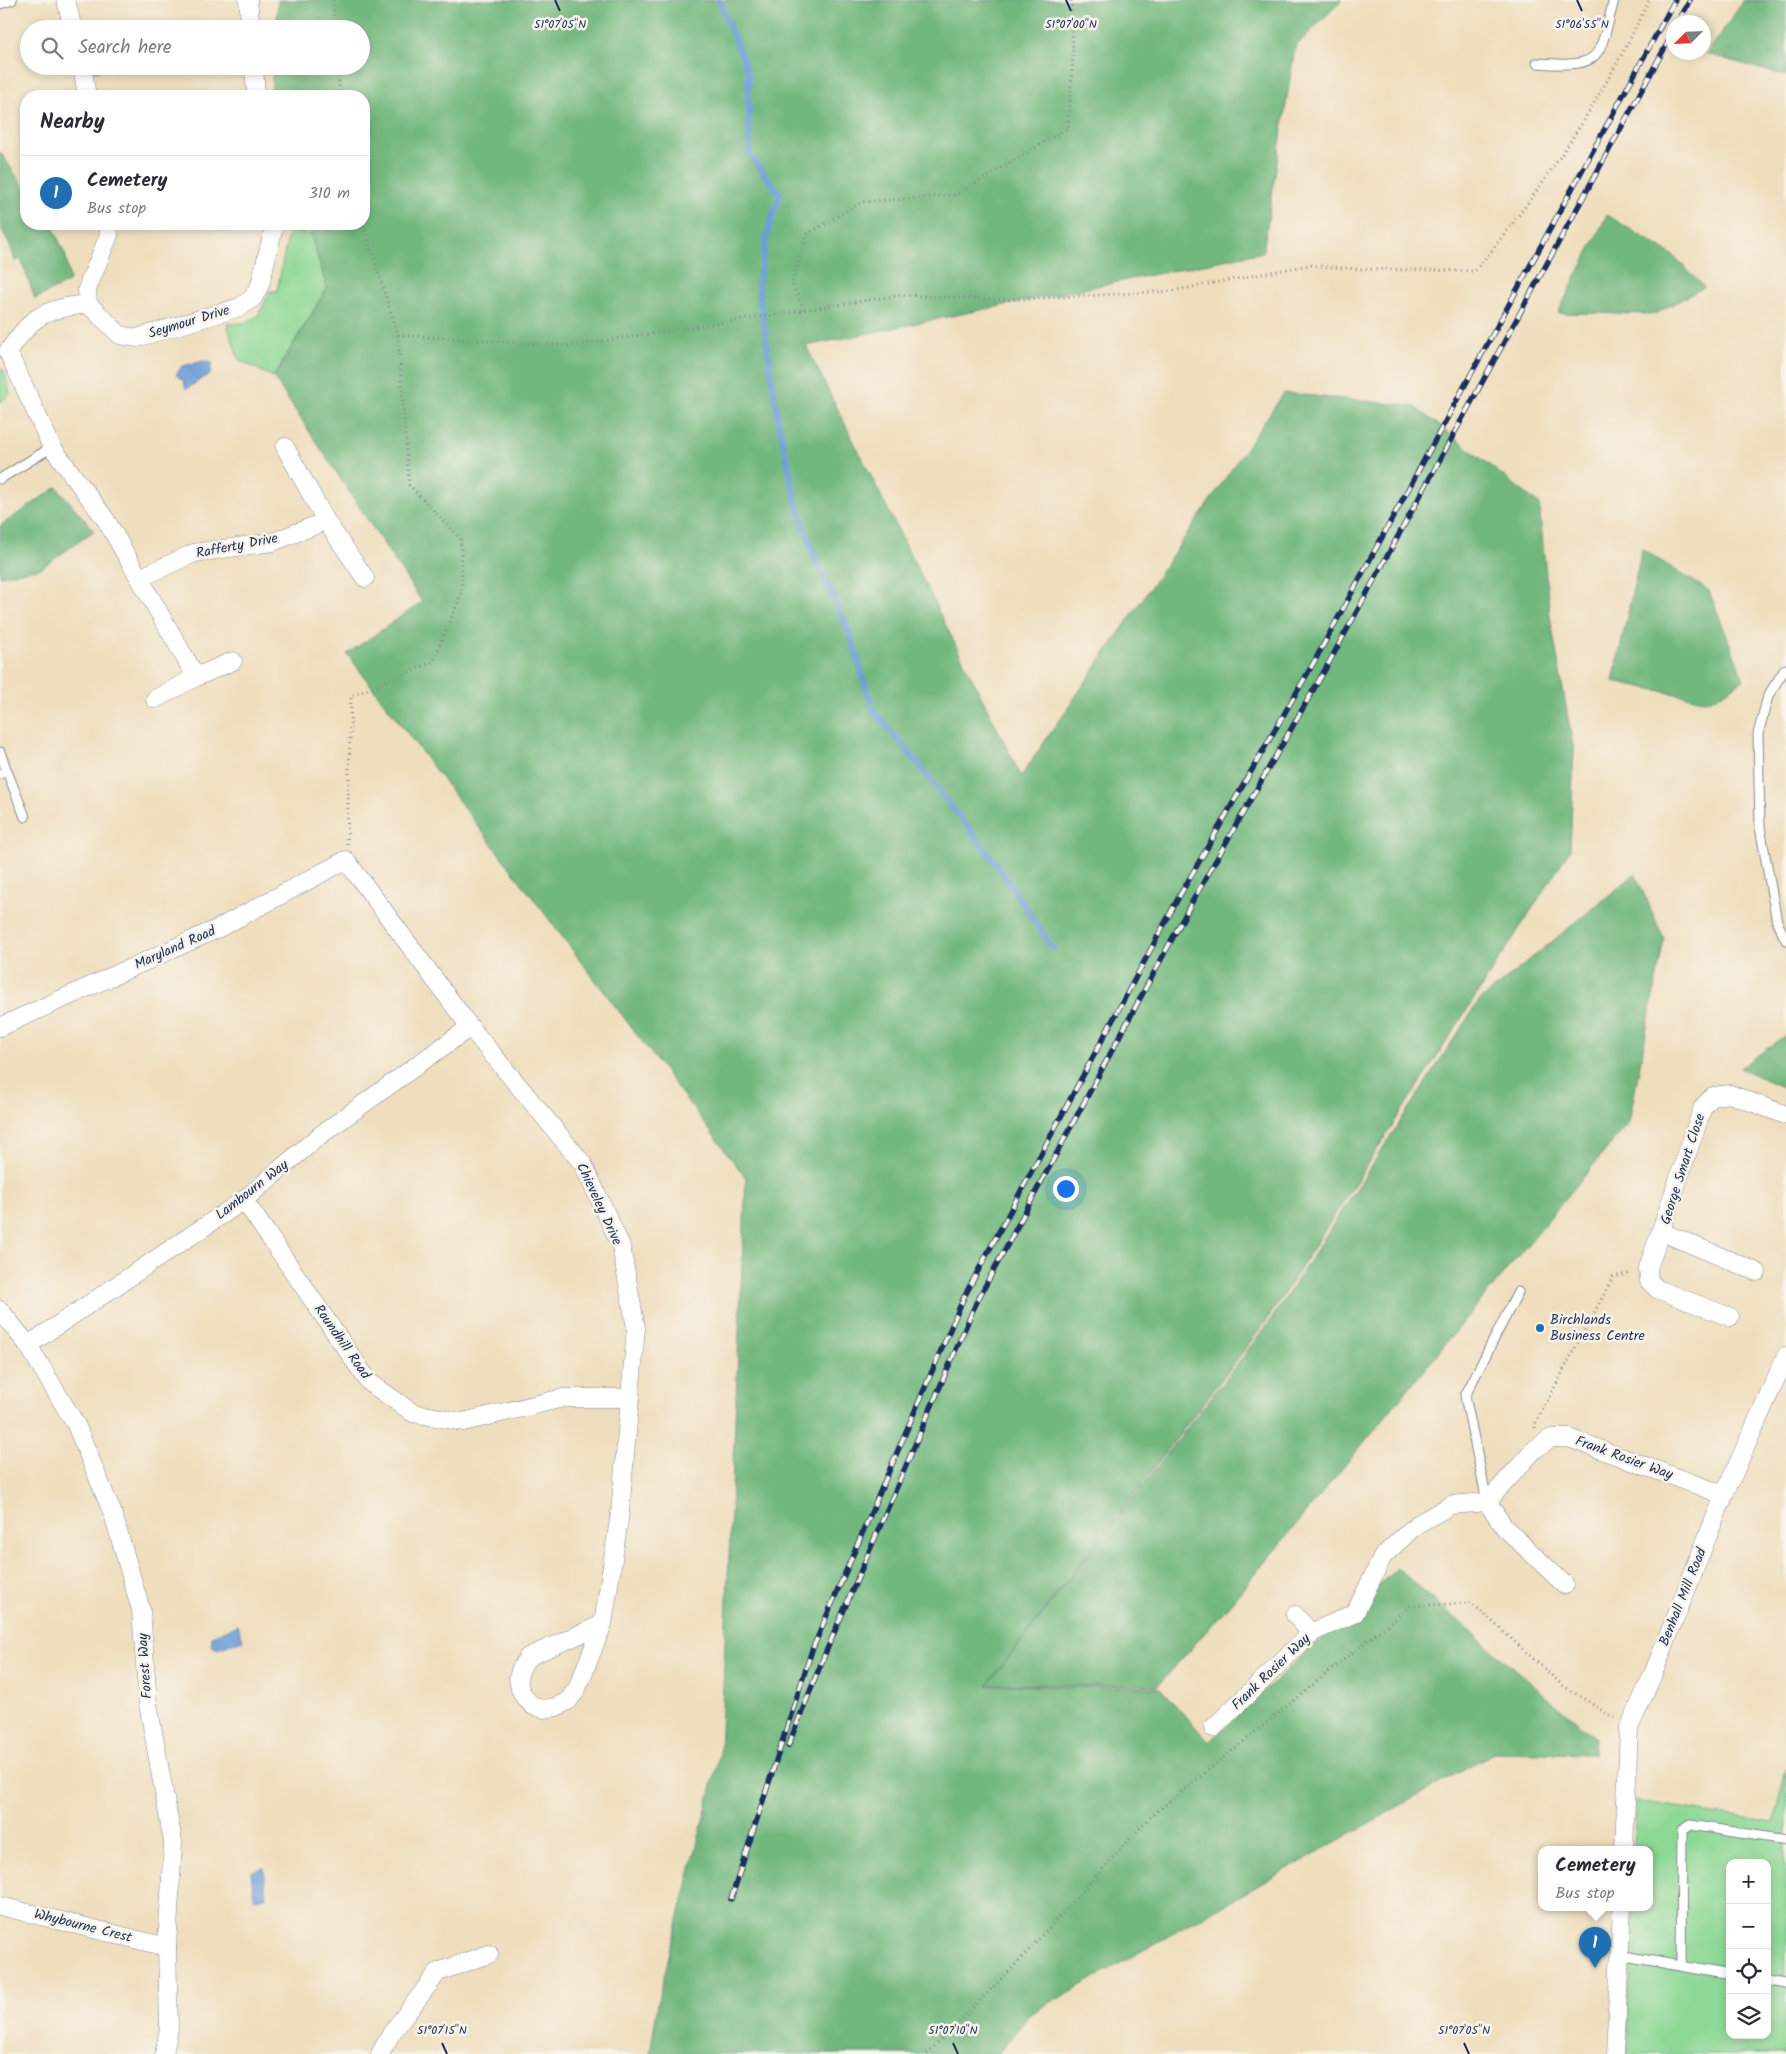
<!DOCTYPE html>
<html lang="en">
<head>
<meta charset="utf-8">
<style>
	:root { --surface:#fff; --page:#f2f2f3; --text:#2b2b33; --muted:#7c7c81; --line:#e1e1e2; --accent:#1f6fb2 }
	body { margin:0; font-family:Kalam,sans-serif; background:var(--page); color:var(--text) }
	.controls { position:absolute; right:15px; bottom:15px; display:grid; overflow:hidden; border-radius:10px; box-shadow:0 2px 8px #0003 }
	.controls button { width:45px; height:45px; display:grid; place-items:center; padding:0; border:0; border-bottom:1px solid var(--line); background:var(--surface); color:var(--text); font:25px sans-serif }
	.compass { position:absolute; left:1666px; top:15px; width:45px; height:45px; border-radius:50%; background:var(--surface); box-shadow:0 2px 8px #0003; rotate:246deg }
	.you { position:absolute; left:1065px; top:1188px; width:18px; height:18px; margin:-12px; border:4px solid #fff; border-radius:50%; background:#1a73e8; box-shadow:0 0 0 8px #1a73e833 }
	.badge { display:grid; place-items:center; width:32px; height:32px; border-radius:50%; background:var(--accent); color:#fff; font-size:16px; font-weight:700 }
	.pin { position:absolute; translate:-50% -41px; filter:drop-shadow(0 1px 2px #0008) }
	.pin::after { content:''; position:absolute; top:26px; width:18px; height:15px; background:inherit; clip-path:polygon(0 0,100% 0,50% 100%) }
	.popup { position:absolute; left:1538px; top:1846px; width:115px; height:65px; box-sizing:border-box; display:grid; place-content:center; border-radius:10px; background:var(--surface); filter:drop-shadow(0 1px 4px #0005); font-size:16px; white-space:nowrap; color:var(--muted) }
	.popup b { font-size:19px; color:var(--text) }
	.popup::after { content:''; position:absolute; left:50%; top:100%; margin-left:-10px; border:10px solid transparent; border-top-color:var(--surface) }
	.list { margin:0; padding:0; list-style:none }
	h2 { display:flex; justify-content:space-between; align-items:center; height:65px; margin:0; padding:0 20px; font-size:21px }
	h2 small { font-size:16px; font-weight:400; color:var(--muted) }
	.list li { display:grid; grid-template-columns:32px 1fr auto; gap:15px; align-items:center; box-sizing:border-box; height:75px; padding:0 20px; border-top:1px solid var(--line) }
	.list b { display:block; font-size:19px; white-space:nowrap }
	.list p { margin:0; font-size:16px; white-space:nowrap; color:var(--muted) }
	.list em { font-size:16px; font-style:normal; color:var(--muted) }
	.icon { flex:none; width:28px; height:28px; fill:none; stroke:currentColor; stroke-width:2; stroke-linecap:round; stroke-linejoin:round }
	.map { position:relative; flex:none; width:1786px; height:2054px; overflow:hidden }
	.search { position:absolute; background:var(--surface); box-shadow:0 2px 8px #0003; left:20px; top:20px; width:350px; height:55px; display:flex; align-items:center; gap:12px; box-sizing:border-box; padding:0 18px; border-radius:28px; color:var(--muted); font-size:19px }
	.panel { position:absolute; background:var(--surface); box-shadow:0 2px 8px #0003; left:20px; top:90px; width:350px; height:140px; border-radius:20px }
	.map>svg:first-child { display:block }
</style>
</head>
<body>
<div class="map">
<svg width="1786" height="2054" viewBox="0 0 1786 2054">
	<rect width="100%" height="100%" fill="#f7f3e8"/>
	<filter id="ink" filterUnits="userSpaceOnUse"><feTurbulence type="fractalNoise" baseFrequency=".02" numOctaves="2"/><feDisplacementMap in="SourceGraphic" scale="10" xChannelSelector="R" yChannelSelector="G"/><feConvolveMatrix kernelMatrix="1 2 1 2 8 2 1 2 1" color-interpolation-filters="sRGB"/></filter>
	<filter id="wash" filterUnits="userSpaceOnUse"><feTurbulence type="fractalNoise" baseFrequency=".0096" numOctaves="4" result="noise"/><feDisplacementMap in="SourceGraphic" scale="20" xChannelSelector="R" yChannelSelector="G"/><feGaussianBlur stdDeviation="1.12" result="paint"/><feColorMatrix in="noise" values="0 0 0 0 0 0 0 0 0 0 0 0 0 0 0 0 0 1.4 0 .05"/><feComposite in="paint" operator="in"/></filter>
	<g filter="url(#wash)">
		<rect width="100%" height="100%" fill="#efdebd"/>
		<g fill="#8dd895" stroke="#54847a" fill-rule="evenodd">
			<polygon points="289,230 311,235 327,288 273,377 239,360 227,324 244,323 258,316 270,291 277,291"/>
			<polygon points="0,369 4,370 10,394 0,402"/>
			<path d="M1786 1768V2054H1627L1632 1907H1649V1849H1634L1636 1801 1774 1822ZM1730 1863H1767V2035H1730Z"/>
		</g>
		<g fill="#72b87e" stroke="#46746e">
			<polygon points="278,0 1342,0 1295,47 1263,252 806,346 1021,776 1284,393 1414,406 1539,504 1550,616 1574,752 1570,850 1265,1323 987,1685 1160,1688 1209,1742 1397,1568 1594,1737 1593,1754 1495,1752 1030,2014 998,2054 650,2054 659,1996 720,1753 746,1178 347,654 422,602 274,378 327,288 308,224 364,224 364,96 271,96 273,66 361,66 361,29 276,29"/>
			<polygon points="1744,0 1786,0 1786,76 1707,54"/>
			<polygon points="0,152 26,190 26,224 52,224 66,257 70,281 35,299 21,259 15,261 10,245 0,226"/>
			<polygon points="1607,215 1674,256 1704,287 1655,314 1558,313"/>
			<polygon points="57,487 94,531 41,568 0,576 0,526"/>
			<polygon points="1642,549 1709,591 1744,680 1709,701 1613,681"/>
			<polygon points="1635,874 1664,939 1629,1122 1231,1603 1158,1686 988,1684 1269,1323 1478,1002"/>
			<polygon points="1786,1035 1786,1089 1740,1068"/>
		</g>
		<g fill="#6d9ed7" stroke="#44669a">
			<polygon points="204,361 212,363 210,374 186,389 184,381 176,375 182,366"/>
			<polygon points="238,1625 243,1640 217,1649 211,1645 212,1636"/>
			<polygon points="264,1868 266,1897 254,1899 251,1872"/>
		</g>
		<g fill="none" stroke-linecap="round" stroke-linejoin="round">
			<polyline stroke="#6d9ed7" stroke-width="6" points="719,0 748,73 750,155 780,195 769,226 758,284 778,419 796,503 814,555 850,634 873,710 914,759 995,862 1053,949"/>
		</g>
	</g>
	<g filter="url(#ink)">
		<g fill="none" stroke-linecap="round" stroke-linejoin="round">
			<g stroke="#85868e" stroke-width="11">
				<g id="lane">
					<polyline points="0,4 12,0"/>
					<path d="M1537 63C1604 68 1598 59 1614 0"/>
					<polyline points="82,70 160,66"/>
					<polyline points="0,479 52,447"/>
					<polyline points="1785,669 1768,696 1758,734 1760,827 1777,922 1786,940"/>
					<polyline points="0,752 7,771 0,774"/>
					<polyline points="7,771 25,817"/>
					<polyline points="1487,1501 1465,1396 1518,1292"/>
					<polyline points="1619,1955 1730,1975"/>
					<polyline points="1681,1966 1682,1830 1690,1825 1786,1840"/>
					<polyline points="1767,1981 1786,1985"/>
				</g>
			</g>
			<g stroke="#85868e" stroke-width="19">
				<g id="street">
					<polyline points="66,0 73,29"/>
					<polyline points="248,0 251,29"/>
					<polyline points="82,66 87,96"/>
					<polyline points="254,66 256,96"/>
					<polyline points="108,224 109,235 87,289 88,304 120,335 136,338 240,307 253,298 260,285 273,231 273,224"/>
					<polyline points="8,352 52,447 106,520 196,677 233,661"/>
					<path d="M8 352C33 315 43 309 88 304"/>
					<polyline points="285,447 326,521"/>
					<polyline points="140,578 194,553 273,542 326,521 365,578"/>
					<polyline points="155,699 196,677"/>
					<polyline points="0,1027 219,928 346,860 470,1027 583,1164 621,1246 636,1328 620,1513 603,1624 577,1689 568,1701 556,1707 543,1709 533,1706 525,1698 520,1689 518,1678 521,1668 528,1657 603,1624"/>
					<polyline points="244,1200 369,1382 413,1413 463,1422 563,1398 631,1398"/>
					<polyline points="1662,1232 1757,1272"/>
					<polyline points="0,1310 28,1345 76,1425 113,1514 141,1610 148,1704 173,1842 167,1947 169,2028 164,2054"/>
					<polyline points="1730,1317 1657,1289 1649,1281 1648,1268 1703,1107 1713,1096 1730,1094 1786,1115"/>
					<polyline points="28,1345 244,1200 319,1136 470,1027"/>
					<polyline points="1487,1502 1505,1528 1565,1585"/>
					<polyline points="1295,1615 1311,1633"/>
					<polyline points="1213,1728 1311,1633 1355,1613 1383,1556 1416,1525 1451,1505 1487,1502 1535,1449 1551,1438 1569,1438 1724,1495"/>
					<polyline points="1624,1849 1629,1728 1653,1674 1724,1495 1786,1356"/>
					<polyline points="0,1906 167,1947"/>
					<polyline points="380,2054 391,2034 438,1972 489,1954"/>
					<polyline points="1615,2054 1622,1907"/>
				</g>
			</g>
			<g stroke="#85868e" stroke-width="3" stroke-dasharray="1 4" stroke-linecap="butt">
				<polyline points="333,0 335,29"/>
				<polyline points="338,66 340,96"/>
				<polyline points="804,309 792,284 807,234 862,202 956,195 1068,128 1073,57 1071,0"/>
				<path d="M398 335 570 346 901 295 1007 300 1172 291 1309 265 1357 269 1475 271C1544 187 1603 98 1649 0"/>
				<polyline points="347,844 351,696 433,662 462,592 461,539 409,485 398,335 363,224"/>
				<polyline points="1535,1428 1535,1424 1613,1277 1631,1273"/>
				<polyline points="927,2054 1018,1962 1148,1819 1410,1606 1472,1603 1562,1685 1614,1718"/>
			</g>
			<use href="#lane" stroke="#fff" stroke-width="9"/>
			<use href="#street" stroke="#fff" stroke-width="18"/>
			<g stroke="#1b2f5e" stroke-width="5.5">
				<g id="rail">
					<polyline points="1678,22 1690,0"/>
					<polyline points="788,1746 825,1654 976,1303 1192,902 1326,668 1674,31"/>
					<polyline points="731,1899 812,1650 964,1297 1180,895 1314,662 1675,0"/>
				</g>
			</g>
			<use href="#rail" stroke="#f7f3e8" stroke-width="4" stroke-dasharray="11" stroke-linecap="butt"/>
		</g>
	</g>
	<path fill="none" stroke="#1b2f5e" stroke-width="2" d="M555 0 560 11M1066 0 1071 11M1577 0 1582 11M442 2043 447 2054M953 2043 958 2054M1464 2043 1469 2054"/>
	<circle fill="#1f6fb2" stroke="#f7f3e8" stroke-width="2" cx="1540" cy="1328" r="5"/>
	<g text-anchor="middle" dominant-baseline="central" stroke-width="5" stroke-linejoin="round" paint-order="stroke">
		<g font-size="14" fill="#1b2f5e" stroke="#f7f3e8">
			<text transform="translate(189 322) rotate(-17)">Seymour Drive</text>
			<text transform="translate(237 546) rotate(-11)">Rafferty Drive</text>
			<text transform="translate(175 948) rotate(-24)">Maryland Road</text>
			<text transform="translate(1683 1169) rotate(-72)">George Smart Close</text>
			<text transform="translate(252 1190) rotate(-38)">Lambourn Way</text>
			<text transform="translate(599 1204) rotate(65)">Chieveley Drive</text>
			<text transform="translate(342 1342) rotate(55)">Roundhill Road</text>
			<text transform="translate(1624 1458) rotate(20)">Frank Rosier Way</text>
			<text transform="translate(1683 1597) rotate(-68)">Benhall Mill Road</text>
			<text transform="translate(145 1666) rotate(-94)">Forest Way</text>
			<text transform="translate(1271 1672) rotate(-44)">Frank Rosier Way</text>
			<text transform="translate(83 1926) rotate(14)">Whybourne Crest</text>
		</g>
		<g font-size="14" fill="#1b2f5e" stroke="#f7f3e8" text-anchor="start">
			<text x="1550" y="1320">Birchlands<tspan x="1550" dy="16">Business Centre</tspan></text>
		</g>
	</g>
	<g font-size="12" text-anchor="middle" fill="#1b2f5e" stroke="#f7f3e8" stroke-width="5" stroke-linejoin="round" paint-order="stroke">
		<text x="1071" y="28">51°07'00"N</text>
		<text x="560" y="28">51°07'05"N</text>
		<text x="1582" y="28">51°06'55"N</text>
		<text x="442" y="2034">51°07'15"N</text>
		<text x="953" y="2034">51°07'10"N</text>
		<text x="1464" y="2034">51°07'05"N</text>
	</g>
</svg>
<div class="controls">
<button>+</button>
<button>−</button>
<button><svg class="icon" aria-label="locate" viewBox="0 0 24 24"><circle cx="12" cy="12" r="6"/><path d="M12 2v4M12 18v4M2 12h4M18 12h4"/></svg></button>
<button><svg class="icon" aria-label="layers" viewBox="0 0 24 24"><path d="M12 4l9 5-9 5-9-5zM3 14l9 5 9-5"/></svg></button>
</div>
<svg class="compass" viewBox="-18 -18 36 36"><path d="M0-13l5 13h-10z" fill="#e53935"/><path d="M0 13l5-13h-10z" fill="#7c7c81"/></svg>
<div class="you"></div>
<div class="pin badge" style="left:1595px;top:1968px">1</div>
<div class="popup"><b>Cemetery</b>Bus stop</div>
<div class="search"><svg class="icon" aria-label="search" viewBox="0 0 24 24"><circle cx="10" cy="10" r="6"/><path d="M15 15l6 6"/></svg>Search here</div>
<section class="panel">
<h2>Nearby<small></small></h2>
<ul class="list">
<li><span class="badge">1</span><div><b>Cemetery</b><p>Bus stop</p></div><em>310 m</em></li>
</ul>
</section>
</div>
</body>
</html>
